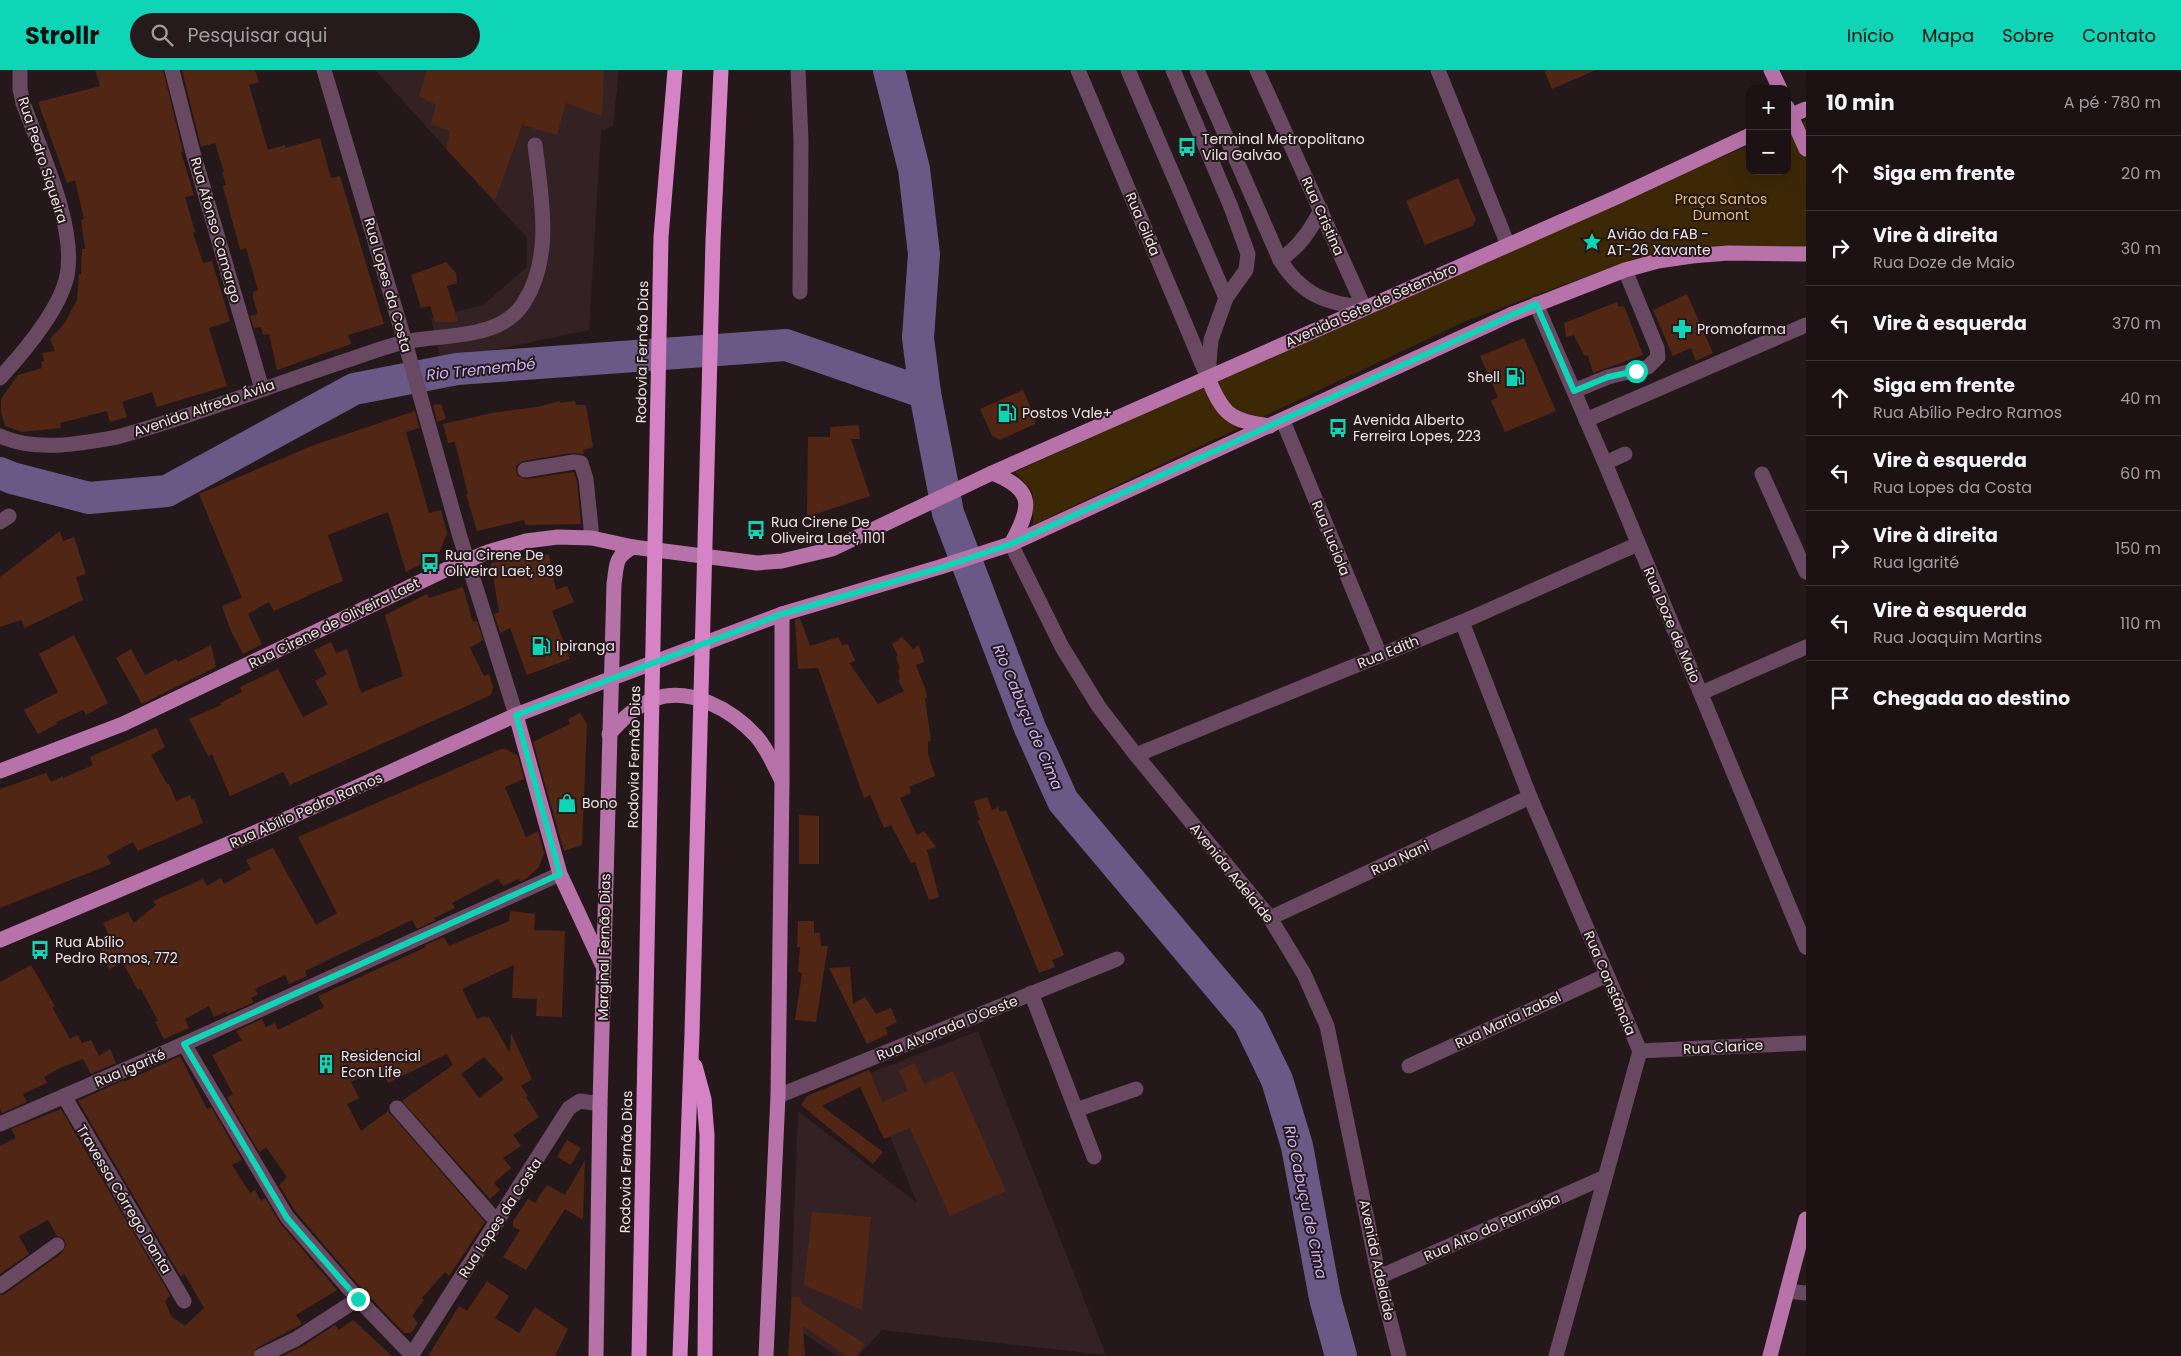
<!DOCTYPE html>
<html lang="pt">
<head>
<meta charset="utf-8">
<style>
	:root { --surface:#1c1214; --page:#251b1d; --text:#f1f3f6; --muted:#a09ea0; --line:#3a3234; --accent:#0ed5b5 }
	body { margin:0; font-family:Poppins,sans-serif; background:var(--page); color:var(--text) }
	.controls { position:absolute; right:15px; top:15px; display:grid; overflow:hidden; border-radius:10px; box-shadow:0 5px 20px #0002 }
	.controls button { width:45px; height:45px; display:grid; place-items:center; padding:0; border:0; border-bottom:1px solid var(--line); background:var(--surface); color:var(--text); font:25px sans-serif }
	.stop { position:absolute; width:15px; height:15px; margin:-11px; border:4px solid #0ed5b5; border-radius:50%; background:#fff }
	.stop.end { background:#0ed5b5; border-color:#fff; box-shadow:0 1px 5px #0008 }
	.list { margin:0; padding:0; list-style:none }
	h2 { display:flex; justify-content:space-between; align-items:center; height:65px; margin:0; padding:0 20px; font-size:21px }
	h2 small { font-size:16px; font-weight:400; color:var(--muted) }
	.list li { display:grid; grid-template-columns:32px 1fr auto; gap:15px; align-items:center; box-sizing:border-box; height:75px; padding:0 20px; border-top:1px solid var(--line) }
	.list b { display:block; font-size:19px; white-space:nowrap }
	.list p { margin:0; font-size:16px; white-space:nowrap; color:var(--muted) }
	.list em { font-size:16px; font-style:normal; color:var(--muted) }
	.icon { flex:none; width:28px; height:28px; fill:none; stroke:currentColor; stroke-width:2; stroke-linecap:round; stroke-linejoin:round }
	.map { position:relative; flex:none; width:1806px; height:1286px; overflow:hidden }
	header { display:flex; align-items:center; gap:30px; box-sizing:border-box; height:70px; padding:0 25px; background:var(--accent); color:#111 }
	header strong { font-size:24px }
	nav { display:flex; gap:28px; margin-inline-start:auto; font-size:18px }
	.search { width:350px; height:45px; background:var(--page); display:flex; align-items:center; gap:12px; box-sizing:border-box; padding:0 18px; border-radius:28px; color:var(--muted); font-size:19px }
	main { display:flex }
	aside { flex:1; background:var(--surface) }
	.map>svg:first-child { display:block }
</style>
</head>
<body>
<header>
<strong>Strollr</strong>
<div class="search"><svg class="icon" aria-label="search" viewBox="0 0 24 24"><circle cx="10" cy="10" r="6"/><path d="M15 15l6 6"/></svg>Pesquisar aqui</div>
<nav><a>Início</a><a>Mapa</a><a>Sobre</a><a>Contato</a></nav>
</header>
<main>
<div class="map">
<svg width="1806" height="1286" viewBox="0 0 1806 1286">
	<rect width="100%" height="100%" fill="#25181a"/>
	<g fill="#342124">
		<polygon points="375,0 619,0 613,56 601,61 589,260 441,291 431,248 483,235 527,197 527,168"/>
		<polygon points="978,961 1106,1285 882,1260 858,1286 837,1286 790,1254 798,1041 917,1133 865,1005"/>
	</g>
	<polygon fill="#3c2805" points="1806,51 1806,179 1639,187 1466,251 1033,455 1033,423 1015,402 1485,188 1750,75 1750,101 1787,101 1787,59"/>
	<g fill="none" stroke-linecap="round" stroke-linejoin="round">
		<g stroke="#6a5986" stroke-width="32">
			<polyline points="889,0 914,99 924,184 918,268 925,323 948,443 1030,658 1063,731 1249,952 1277,1010 1297,1076 1325,1228 1341,1286"/>
			<polyline points="0,403 12,408 89,428 167,421 354,319 457,299 786,275 925,323"/>
		</g>
	</g>
	<g fill="#522614" fill-rule="evenodd">
		<polygon points="95,0 163,0 183,82 181,82 194,125 185,127 195,162 193,163 203,193 212,191 230,251 209,258 227,316 157,337 152,322 122,332 127,347 110,352 107,341 60,353 61,358 22,362 5,356 1,342 1,329 18,305 42,298 41,292 44,291 42,283 55,281 50,269 64,254 77,230 79,204 81,204 82,179 85,179 81,150 84,149 75,110 67,113 38,32 100,16"/>
		<polygon points="182,0 255,0 259,12 249,15 268,80 285,75 285,78 320,68 331,108 340,106 384,254 348,265 351,274 277,300 269,264 263,265 261,257 254,258 250,246 258,244 253,228 253,222 258,220 246,178 240,180 223,116 226,115 222,102 224,102 215,73 201,77"/>
		<polygon points="427,0 604,0 602,46 566,33 557,65 522,55 495,131 446,79 450,61 431,54 436,35 419,26"/>
		<polygon points="1544,0 1596,0 1552,19"/>
		<polygon points="1458,108 1476,150 1472,156 1425,175 1406,131"/>
		<polygon points="446,192 456,203 457,213 447,216 458,252 435,252 430,236 421,238 411,205"/>
		<polygon points="1687,224 1713,283 1696,291 1691,278 1673,286 1653,240"/>
		<polygon points="1617,232 1619,237 1624,236 1643,285 1593,303 1588,286 1584,285 1574,265 1566,267 1564,253"/>
		<polygon points="1524,268 1556,341 1505,362 1491,331 1498,327 1480,286"/>
		<polygon points="1023,320 1035,347 1035,354 1000,370 992,366 980,339"/>
		<polygon points="560,331 560,333 575,331 576,335 586,335 593,377 583,380 584,384 572,383 523,391 516,396 516,402 518,406 526,409 574,402 577,411 581,454 525,455 524,450 477,461 466,424 468,424 455,372 448,373 443,354 492,343 537,337"/>
		<polygon points="441,334 446,349 437,352 433,335"/>
		<polygon points="415,341 419,358 406,362 429,443 441,440 447,463 438,486 406,502 388,442 328,465 343,511 308,525 308,526 274,541 269,532 248,544 262,574 243,584 231,561 222,536 242,528 199,424 314,375"/>
		<polygon points="859,355 860,369 851,369 870,426 807,447 808,367 830,367 830,357"/>
		<polygon points="60,461 63,471 74,467 86,504 76,507 83,530 25,558 21,550 0,557 0,507"/>
		<polygon points="549,484 556,520 567,516 574,532 552,541 570,589 527,605 510,558 500,563 494,544 499,542 491,493"/>
		<polygon points="463,517 473,552 477,551 483,570 470,578 484,606 489,604 493,617 491,625 290,715 283,702 230,726 212,684 208,686 189,649 221,635 220,633 242,622 240,617 278,599 303,647 328,634 315,611 327,604 314,580 331,572 336,583 347,579 361,623 403,606 385,545 427,524 429,528"/>
		<polygon points="800,548 810,576 838,567 842,575 848,574 855,591 849,593 878,634 904,621 898,610 900,609 898,600 900,599 896,587 898,586 892,574 902,567 913,579 919,575 924,592 916,595 925,618 927,628 925,628 931,671 928,672 928,684 935,706 909,717 911,723 900,728 917,765 924,761 936,777 927,780 939,827 929,830 915,792 911,793 891,755 884,758 870,725 864,728 818,598 798,599 795,550"/>
		<polygon points="74,565 108,633 86,645 83,640 56,652 57,654 38,664 24,640 58,622 39,584"/>
		<polygon points="211,575 216,597 142,634 116,588 131,579 145,605 176,589 178,592"/>
		<polygon points="580,643 587,654 582,775 564,781 533,672 570,654 568,649"/>
		<polygon points="156,658 165,677 151,685 167,714 169,714 176,731 190,725 192,730 194,729 203,753 138,781 133,772 107,786 111,794 0,838 0,719 46,703 51,712 63,706 63,708 93,695 90,687"/>
		<polygon points="501,679 506,679 518,686 524,709 505,717 526,767 538,761 544,783 539,797 527,808 520,812 519,809 503,816 498,809 452,833 455,838 434,848 436,850 417,859 412,850 305,901 307,906 289,914 285,905 255,919 258,924 251,928 254,932 227,944 226,942 214,947 209,936 185,949 189,958 164,969 155,952 158,951 141,919 138,920 123,893 109,899 101,884 103,883 96,870 108,864 103,853 128,842 134,853 156,835 153,831 203,809 207,816 221,808 224,814 251,799 246,790 273,778 316,855 337,843 298,767"/>
		<polygon points="987,727 992,740 998,737 1000,742 1006,740 1064,885 1052,890 1055,897 1039,903 978,751 980,750 974,731"/>
		<polygon points="799,745 819,746 819,794 799,794"/>
		<path d="M510 841 535 844 534 860 565 861 562 947 536 946 537 929 512 928 514 895 462 919 477 949 485 946 486 948 489 947 510 983 511 963 532 1009 521 1016 528 1026 526 1027 539 1047 513 1065 521 1076 503 1088 511 1098 494 1113 500 1120 490 1129 402 1031 453 995 447 984 388 1013 380 997 351 1012 359 1028 347 1034 361 1061 388 1041 485 1152 449 1206 445 1202 422 1228 424 1230 412 1246 418 1253 411 1263H404L354 1210 295 1141 279 1115 287 1107 266 1077 260 1082 258 1080 227 1028 233 1024 212 985 242 970 236 961 262 949 266 957 275 953 278 960 324 937 318 926 426 877 425 875 444 867 449 876 509 851ZM484 987 504 1009 479 1028 461 1004Z"/>
		<polygon points="798,851 814,851 814,863 820,863 821,876 828,876 816,952 795,950 802,903 798,902 800,877 797,877"/>
		<polygon points="31,895 55,936 52,937 70,969 77,965 82,973 91,970 99,986 110,979 116,993 91,1004 83,989 60,998 44,1007 47,1013 23,1024 27,1032 2,1043 0,1039 0,912"/>
		<polygon points="850,897 853,934 865,927 876,944 891,938 897,952 885,958 888,964 867,974 829,898"/>
		<polygon points="180,986 207,1039 211,1037 242,1090 232,1095 250,1123 255,1120 261,1131 265,1128 280,1153 337,1220 296,1245 302,1254 257,1278 252,1286 0,1286 0,1225 5,1224 62,1183 66,1175 64,1169 57,1166 48,1150 19,1166 29,1184 0,1204 0,1076 16,1068 11,1059 61,1039 170,1225 165,1231 171,1246 185,1256 204,1238 184,1203 181,1207 78,1031 124,1010 124,1012"/>
		<polygon points="915,993 924,1014 953,1001 1006,1121 950,1146 910,1058 884,1069 860,1017 822,1036 883,1082 873,1094 801,1035 807,1026 869,1000 882,1032 908,1021 899,1000"/>
		<polygon points="567,1070 581,1078 571,1095 557,1087"/>
		<polygon points="585,1090 583,1150 565,1139 526,1200 503,1187 520,1160 513,1157 513,1151 528,1129 535,1133 547,1115 565,1125"/>
		<polygon points="812,1142 871,1147 862,1240 804,1215"/>
		<polygon points="487,1211 509,1226 495,1248 519,1263 535,1237 568,1259 555,1286 428,1286 459,1236 467,1241"/>
		<polygon points="792,1227 800,1227 801,1233 865,1274 857,1286 847,1286 803,1256 805,1286 788,1286"/>
		<polygon points="353,1250 392,1286 282,1286 301,1277 335,1255 339,1260"/>
	</g>
	<g fill="none" stroke-linecap="round" stroke-linejoin="round">
		<g stroke="#694862" stroke-width="15">
			<polyline points="172,0 192,79 262,319"/>
			<polyline points="324,0 405,272 460,467 516,645"/>
			<polyline points="798,0 801,71 800,222"/>
			<polyline points="1078,0 1208,308"/>
			<polyline points="1128,0 1226,228"/>
			<polyline points="1173,0 1231,137 1248,184 1246,200 1226,228 1211,270 1208,304"/>
			<path d="M1197 0 1280 190C1301 224 1326 234 1364 237L1257 0"/>
			<polyline points="1438,0 1508,175"/>
			<path d="M1280 190C1299 177 1310 161 1321 140"/>
			<polyline points="1536,234 1605,393 1806,877"/>
			<path d="M0 308C23 283 57 243 66 210 79 161 40 79 23 33L20 19V0"/>
			<polyline points="1574,321 1608,307 1648,297 1658,287 1657,278 1625,200"/>
			<polyline points="1586,350 1806,255"/>
			<polyline points="1283,351 1380,585"/>
			<path d="M0 366C36 382 79 374 117 367 191 347 264 318 336 294 359 287 382 277 405 272 441 264 500 270 523 234 554 188 541 126 535 75"/>
			<polyline points="1605,393 1625,384"/>
			<polyline points="525,400 574,392 581,393 586,409 592,468"/>
			<polyline points="1762,404 1806,502"/>
			<polyline points="0,452 9,446"/>
			<polyline points="1011,474 1062,577 1099,637 1136,685 1270,848 1304,904 1327,956 1379,1207 1399,1286"/>
			<polyline points="1462,552 1530,727 1640,981 1556,1286"/>
			<polyline points="1701,623 1806,577"/>
			<polyline points="1136,685 1462,552 1638,474"/>
			<polyline points="1270,848 1530,727"/>
			<polyline points="1031,923 1094,1087"/>
			<polyline points="184,974 287,1147 358,1229 412,1285"/>
			<polyline points="1640,981 1806,973"/>
			<polyline points="1409,996 1607,905"/>
			<polyline points="64,1026 184,1231"/>
			<polyline points="778,1026 1117,889"/>
			<polyline points="397,1038 497,1152"/>
			<polyline points="1076,1040 1136,1019"/>
			<polyline points="0,1054 184,974 560,804"/>
			<polyline points="1379,1207 1605,1107"/>
			<polyline points="0,1216 57,1175"/>
			<polyline points="1787,1221 1806,1223"/>
			<polyline points="261,1286 296,1269 358,1229"/>
			<polyline points="411,1286 569,1038 580,1031 600,1034"/>
		</g>
		<g stroke="#b772a9" stroke-width="15">
			<polyline points="1771,0 1780,19"/>
			<polyline points="1787,37 1806,79"/>
			<polyline points="1787,47 1806,39"/>
			<path d="M1208 308C1223 345 1231 351 1270 356"/>
			<path d="M992 403C1036 420 1031 438 1011 474"/>
			<polyline points="516,645 560,804 602,894"/>
			<path d="M609 664C622 650 635 636 654 629 690 616 732 640 756 666 767 678 774 696 781 709"/>
			<polyline points="0,701 123,654 445,500 488,482 526,471 558,467 592,468 633,477 757,493 782,491 832,479 992,403 1617,127 1750,65"/>
			<polyline points="0,870 273,755 516,645 586,618 782,544 940,497 1011,474 1510,245 1625,200 1658,191 1692,186 1728,183 1806,184"/>
			<path d="M596 1286 600 1034 614 514C617 495 614 487 633 477"/>
			<polyline points="766,1286 778,1026 782,711 782,544"/>
			<polyline points="1770,1286 1806,1149"/>
		</g>
		<g stroke="#d683c5" stroke-width="15">
			<polyline points="695,996 704,1029 707,1065 705,1286"/>
			<polyline points="639,1286 661,167 675,0"/>
			<polyline points="680,1286 692,964 713,171 721,0"/>
		</g>
	</g>
	<g fill="none" stroke-linecap="round" stroke-linejoin="round">
		<polyline stroke="#0ed5b5" stroke-width="6" points="358,1229 287,1148 184,974 560,804 516,645 782,544 940,498 1011,474 1536,234 1574,321 1608,307 1636,301"/>
	</g>
	<defs>
		<g id="bus-bare" transform="scale(1.5)"><path d="M-5-6H5V4H4V6H2V4H-2V6H-4V4H-5ZM-3.5-4V0h7V-4ZM-3.5 1.2v1.5H-2V1.2ZM2 1.2v1.5H3.5V1.2Z" fill="#0ed5b5" stroke="#25181a" stroke-width="2.5" paint-order="stroke"/></g>
		<g id="sight-bare" transform="scale(1.5)"><path d="M0-6L1.8-2.2L6-1.7L2.9 1.2L3.7 5.4L0 3.3L-3.7 5.4L-2.9 1.2L-6-1.7L-1.8-2.2Z" fill="#0ed5b5" stroke="#25181a" stroke-width="2.5" paint-order="stroke"/></g>
		<g id="pharmacy-bare" transform="scale(1.5)"><path d="M-2-6h4v4h4v4h-4v4h-4v-4h-4v-4h4Z" fill="#0ed5b5" stroke="#25181a" stroke-width="2.5" paint-order="stroke"/></g>
		<g id="fuel-bare" transform="scale(1.5)"><path d="M-5.5-6h7V0h2V4h1.3V-2.5L3-4.5l.8-.8L6-3V5H2.5V1h-1V6h-7ZM-4.2-4.7v3.2H.2V-4.7Z" fill="#0ed5b5" stroke="#25181a" stroke-width="2.5" paint-order="stroke"/></g>
		<g id="shop-bare" transform="scale(1.5)"><path d="M-5-2.5h2.3a2.7 3.5 0 0 1 5.4 0H5L5.5 6h-11ZM-1.5-2.5h3a1.5 2.3 0 0 0-3 0Z" fill="#0ed5b5" stroke="#25181a" stroke-width="2.5" paint-order="stroke"/></g>
		<g id="building-bare" transform="scale(1.5)"><path d="M-4-6H4V6H1V3H-1V6H-4ZM-2.5-4.3h1.7v1.8h-1.7ZM.8-4.3h1.7v1.8H.8ZM-2.5-1h1.7V.8h-1.7ZM.8-1h1.7V.8H.8Z" fill="#0ed5b5" stroke="#25181a" stroke-width="2.5" paint-order="stroke"/></g>
	</defs>
	<g fill-rule="evenodd">
		<use href="#bus-bare" x="1187" y="77"/>
		<use href="#sight-bare" x="1592" y="172"/>
		<use href="#pharmacy-bare" x="1682" y="259"/>
		<use href="#fuel-bare" x="1515" y="307"/>
		<use href="#fuel-bare" x="1007" y="343"/>
		<use href="#bus-bare" x="1338" y="358"/>
		<use href="#bus-bare" x="756" y="460"/>
		<use href="#bus-bare" x="430" y="493"/>
		<use href="#fuel-bare" x="541" y="576"/>
		<use href="#shop-bare" x="567" y="733"/>
		<use href="#bus-bare" x="40" y="880"/>
		<use href="#building-bare" x="326" y="994"/>
	</g>
	<g text-anchor="middle" dominant-baseline="central" stroke-width="4" stroke-linejoin="round" paint-order="stroke">
		<g font-size="14" fill="#eee4e5" stroke="#25181a" text-anchor="start">
			<text x="1202" y="69">Terminal Metropolitano<tspan x="1202" dy="16">Vila Galvão</tspan></text>
			<text x="1607" y="164">Avião da FAB -<tspan x="1607" dy="16">AT-26 Xavante</tspan></text>
			<text x="1697" y="259">Promofarma</text>
			<text x="1500" y="307" text-anchor="end">Shell</text>
			<text x="1022" y="343">Postos Vale+</text>
			<text x="1353" y="350">Avenida Alberto<tspan x="1353" dy="16">Ferreira Lopes, 223</tspan></text>
			<text x="771" y="452">Rua Cirene De<tspan x="771" dy="16">Oliveira Laet, 1101</tspan></text>
			<text x="445" y="485">Rua Cirene De<tspan x="445" dy="16">Oliveira Laet, 939</tspan></text>
			<text x="556" y="576">Ipiranga</text>
			<text x="582" y="733">Bono</text>
			<text x="55" y="872">Rua Abílio<tspan x="55" dy="16">Pedro Ramos, 772</tspan></text>
			<text x="341" y="986">Residencial<tspan x="341" dy="16">Econ Life</tspan></text>
		</g>
		<g font-size="14" fill="#eee4e5" stroke="#25181a">
			<text transform="translate(43 90) rotate(72)">Rua Pedro Siqueira</text>
			<text transform="translate(1323 146) rotate(66)">Rua Cristina</text>
			<text transform="translate(1143 154) rotate(67)">Rua Gilda</text>
			<text transform="translate(216 160) rotate(74)">Rua Afonso Camargo</text>
			<text transform="translate(388 215) rotate(74)">Rua Lopes da Costa</text>
			<text transform="translate(1371 235) rotate(-24)">Avenida Sete de Setembro</text>
			<text transform="translate(642 282) rotate(-89)">Rodovia Fernão Dias</text>
			<text transform="translate(204 338) rotate(-19)">Avenida Alfredo Ávila</text>
			<text transform="translate(1331 468) rotate(68)">Rua Luciola</text>
			<text transform="translate(334 553) rotate(-26)">Rua Cirene de Oliveira Laet</text>
			<text transform="translate(1672 555) rotate(67)">Rua Doze de Maio</text>
			<text transform="translate(1388 582) rotate(-22)">Rua Edith</text>
			<text transform="translate(634 687) rotate(-89)">Rodovia Fernão Dias</text>
			<text transform="translate(306 740) rotate(-24)">Rua Abílio Pedro Ramos</text>
			<text transform="translate(1400 788) rotate(-25)">Rua Nani</text>
			<text transform="translate(1232 803) rotate(51)">Avenida Adelaide</text>
			<text transform="translate(604 877) rotate(-89)">Marginal Fernão Dias</text>
			<text transform="translate(1610 913) rotate(67)">Rua Constância</text>
			<text transform="translate(1508 950) rotate(-25)">Rua Maria Izabel</text>
			<text transform="translate(947 958) rotate(-22)">Rua Alvorada D'Oeste</text>
			<text transform="translate(1723 977) rotate(-3)">Rua Clarice</text>
			<text transform="translate(130 998) rotate(-23)">Rua Igarité</text>
			<text transform="translate(626 1092) rotate(-89)">Rodovia Fernão Dias</text>
			<text transform="translate(124 1129) rotate(59)">Travessa Córrego Danta</text>
			<text transform="translate(500 1148) rotate(-57)">Rua Lopes da Costa</text>
			<text transform="translate(1492 1157) rotate(-24)">Rua Alto do Parnaíba</text>
			<text transform="translate(1377 1190) rotate(78)">Avenida Adelaide</text>
		</g>
		<g font-size="14" fill="#e8b975" stroke="#25181a">
			<text x="1721" y="129">Praça Santos<tspan x="1721" dy="16">Dumont</tspan></text>
		</g>
		<g font-size="15" font-style="italic" fill="#ceb3fa" stroke="#25181a">
			<text transform="translate(481 299) rotate(-6)">Rio Tremembé</text>
			<text transform="translate(1028 647) rotate(67)">Rio Cabuçu de Cima</text>
			<text transform="translate(1306 1132) rotate(78)">Rio Cabuçu de Cima</text>
		</g>
	</g>
</svg>
<div class="controls">
<button>+</button>
<button>−</button>
</div>
<div class="stop" style="left:1636px;top:301px"></div>
<div class="stop end" style="left:358px;top:1229px"></div>
</div>
<aside>
<h2>10 min<small>A pé · 780 m</small></h2>
<ul class="list">
<li><svg class="icon" aria-label="ahead" viewBox="0 0 24 24"><path d="M12 20V5M6 11l6-6 6 6"/></svg><div><b>Siga em frente</b></div><em>20 m</em></li>
<li><svg class="icon" aria-label="right" viewBox="0 0 24 24"><path d="M7 20v-9h11M14 6l5 5-5 5"/></svg><div><b>Vire à direita</b><p>Rua Doze de Maio</p></div><em>30 m</em></li>
<li><svg class="icon" aria-label="left" viewBox="0 0 24 24"><path d="M17 20v-9H6M10 6l-5 5 5 5"/></svg><div><b>Vire à esquerda</b></div><em>370 m</em></li>
<li><svg class="icon" aria-label="ahead" viewBox="0 0 24 24"><path d="M12 20V5M6 11l6-6 6 6"/></svg><div><b>Siga em frente</b><p>Rua Abílio Pedro Ramos</p></div><em>40 m</em></li>
<li><svg class="icon" aria-label="left" viewBox="0 0 24 24"><path d="M17 20v-9H6M10 6l-5 5 5 5"/></svg><div><b>Vire à esquerda</b><p>Rua Lopes da Costa</p></div><em>60 m</em></li>
<li><svg class="icon" aria-label="right" viewBox="0 0 24 24"><path d="M7 20v-9h11M14 6l5 5-5 5"/></svg><div><b>Vire à direita</b><p>Rua Igarité</p></div><em>150 m</em></li>
<li><svg class="icon" aria-label="left" viewBox="0 0 24 24"><path d="M17 20v-9H6M10 6l-5 5 5 5"/></svg><div><b>Vire à esquerda</b><p>Rua Joaquim Martins</p></div><em>110 m</em></li>
<li><svg class="icon" aria-label="arrive" viewBox="0 0 24 24"><path d="M6 21V4h12l-3 4 3 4H6"/></svg><div><b>Chegada ao destino</b></div></li>
</ul>
</aside>
</main>
</body>
</html>
